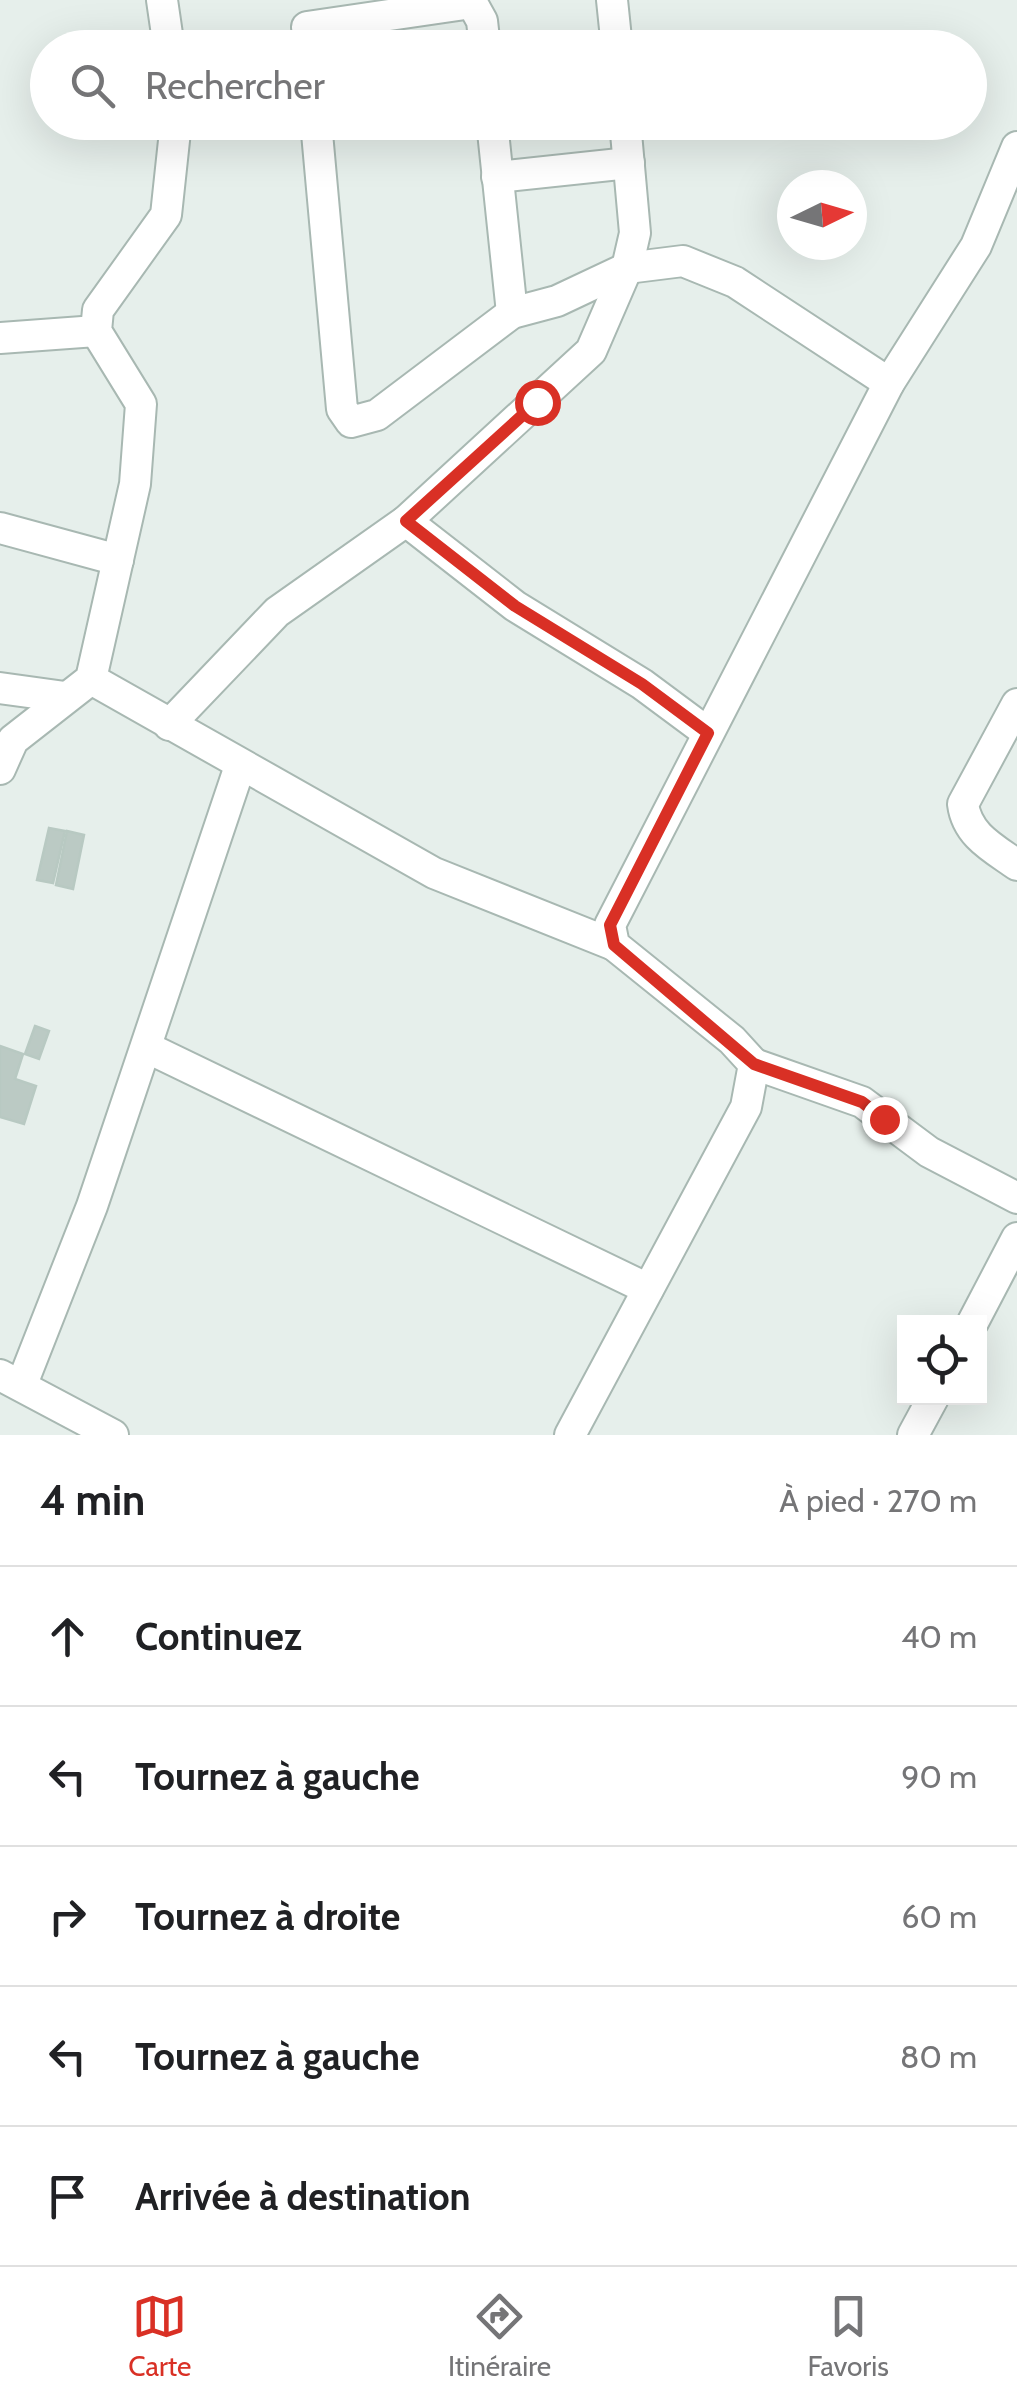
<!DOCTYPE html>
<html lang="fr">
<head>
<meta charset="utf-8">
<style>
	:root { --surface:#fff; --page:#f2f2f2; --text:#202124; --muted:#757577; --line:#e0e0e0; --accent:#d93025 }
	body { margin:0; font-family:Cabin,sans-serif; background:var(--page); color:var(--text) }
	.controls { position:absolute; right:30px; bottom:30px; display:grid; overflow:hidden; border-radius:0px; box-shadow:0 10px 40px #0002 }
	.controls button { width:90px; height:90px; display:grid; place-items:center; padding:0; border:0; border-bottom:2px solid var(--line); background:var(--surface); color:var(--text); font:50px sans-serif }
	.compass { position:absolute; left:777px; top:170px; width:90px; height:90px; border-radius:50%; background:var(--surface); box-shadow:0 10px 40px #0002; rotate:85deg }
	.stop { position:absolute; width:30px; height:30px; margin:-22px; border:8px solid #d93025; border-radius:50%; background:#fff }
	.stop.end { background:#d93025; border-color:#fff; box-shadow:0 2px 10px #0008 }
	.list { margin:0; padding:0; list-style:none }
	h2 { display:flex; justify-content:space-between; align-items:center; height:130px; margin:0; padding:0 40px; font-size:42px }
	h2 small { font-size:32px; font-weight:400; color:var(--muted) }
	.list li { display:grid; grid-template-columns:65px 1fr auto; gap:30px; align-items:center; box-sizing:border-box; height:140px; padding:0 40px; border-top:2px solid var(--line) }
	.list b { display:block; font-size:38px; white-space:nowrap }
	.list em { font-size:32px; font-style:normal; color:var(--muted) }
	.icon { flex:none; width:55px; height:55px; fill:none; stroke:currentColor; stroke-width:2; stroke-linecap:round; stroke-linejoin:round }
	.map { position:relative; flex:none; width:1017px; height:1435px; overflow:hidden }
	.search { position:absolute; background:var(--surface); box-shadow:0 10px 40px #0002; left:30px; right:30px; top:30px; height:110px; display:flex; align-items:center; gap:25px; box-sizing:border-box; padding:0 35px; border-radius:55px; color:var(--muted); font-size:38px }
	.sheet { height:830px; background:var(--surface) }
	nav { display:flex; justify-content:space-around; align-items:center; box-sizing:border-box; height:140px; border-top:2px solid var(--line); background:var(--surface); font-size:28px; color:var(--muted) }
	nav a { display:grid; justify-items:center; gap:5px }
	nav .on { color:var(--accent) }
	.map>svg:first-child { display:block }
</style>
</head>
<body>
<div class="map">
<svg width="1017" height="1435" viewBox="0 0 1017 1435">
	<rect width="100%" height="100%" fill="#e6efeb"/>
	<g fill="#bbcac4" stroke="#b8c9c2" stroke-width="2.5">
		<polygon points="49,828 65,831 53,883 37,880"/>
		<polygon points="67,831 84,835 73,889 56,885"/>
		<polygon points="35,1026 49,1031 39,1059 25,1054"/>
		<polygon points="0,1046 23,1054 15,1079 36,1086 24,1124 0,1117"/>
	</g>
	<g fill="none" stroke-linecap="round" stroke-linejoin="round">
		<g stroke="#a8b8b2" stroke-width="34">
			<g id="street">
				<polyline points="162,0 169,48"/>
				<polyline points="612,0 617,48"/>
				<polyline points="307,27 472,3 482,21 485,48"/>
				<polyline points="316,122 342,409 351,422 377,415 512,313 557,301 627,268 683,261 735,282 889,383"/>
				<polyline points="492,122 512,313"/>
				<polyline points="497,177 629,163"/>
				<polyline points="0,338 96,331"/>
				<polyline points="406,521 515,606 642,684 708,733"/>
				<polyline points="0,528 118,560"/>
				<polyline points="91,679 434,873 614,945"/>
				<polyline points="0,688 65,697"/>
				<path d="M1017 704 963 804C967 835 993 848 1017 865"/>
				<polyline points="169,725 277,612 406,521 591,351 627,268 635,233 625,122"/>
				<polyline points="0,769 13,740 91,679 135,484 141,404 96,331 98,310 166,215 176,122"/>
				<polyline points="148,1048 648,1289"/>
				<polyline points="754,1064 862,1102 929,1152 1017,1198"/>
				<polyline points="973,1322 1017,1238"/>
				<polyline points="0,1375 113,1435"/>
				<polyline points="22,1384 92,1206 240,766"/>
				<polyline points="570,1435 746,1107 754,1064 732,1040 614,945 610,925 889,383 976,246 1017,147"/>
				<polyline points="913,1435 933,1398"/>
			</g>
		</g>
		<use href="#street" stroke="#fff" stroke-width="30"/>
	</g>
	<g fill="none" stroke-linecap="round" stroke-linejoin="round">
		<polyline stroke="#d93025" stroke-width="12" points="537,402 406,521 515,606 642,684 708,733 610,925 614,945 754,1064 862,1102 884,1119"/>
	</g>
</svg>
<div class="controls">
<button><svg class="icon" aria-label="locate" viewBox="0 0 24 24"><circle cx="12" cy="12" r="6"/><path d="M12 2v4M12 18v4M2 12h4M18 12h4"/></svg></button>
</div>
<svg class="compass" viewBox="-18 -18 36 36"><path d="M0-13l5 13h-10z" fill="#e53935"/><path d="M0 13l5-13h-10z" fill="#757577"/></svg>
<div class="stop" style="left:537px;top:402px"></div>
<div class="stop end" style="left:884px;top:1119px"></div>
<div class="search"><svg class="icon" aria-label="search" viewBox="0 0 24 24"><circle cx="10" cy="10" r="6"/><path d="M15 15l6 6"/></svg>Rechercher</div>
</div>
<section class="sheet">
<h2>4 min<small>À pied · 270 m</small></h2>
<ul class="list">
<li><svg class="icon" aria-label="ahead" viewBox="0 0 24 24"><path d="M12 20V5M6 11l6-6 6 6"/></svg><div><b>Continuez</b></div><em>40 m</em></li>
<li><svg class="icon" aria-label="left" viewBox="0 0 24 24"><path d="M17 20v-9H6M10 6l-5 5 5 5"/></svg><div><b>Tournez à gauche</b></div><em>90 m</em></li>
<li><svg class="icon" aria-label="right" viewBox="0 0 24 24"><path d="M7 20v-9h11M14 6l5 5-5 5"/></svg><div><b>Tournez à droite</b></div><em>60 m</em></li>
<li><svg class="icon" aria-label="left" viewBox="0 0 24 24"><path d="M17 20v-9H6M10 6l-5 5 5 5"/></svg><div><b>Tournez à gauche</b></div><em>80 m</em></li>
<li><svg class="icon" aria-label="arrive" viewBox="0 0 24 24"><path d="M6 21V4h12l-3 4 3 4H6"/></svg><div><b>Arrivée à destination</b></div></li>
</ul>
</section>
<nav>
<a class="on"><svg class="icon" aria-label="map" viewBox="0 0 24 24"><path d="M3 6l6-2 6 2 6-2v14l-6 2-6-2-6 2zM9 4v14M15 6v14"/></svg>Carte</a>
<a><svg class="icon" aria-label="directions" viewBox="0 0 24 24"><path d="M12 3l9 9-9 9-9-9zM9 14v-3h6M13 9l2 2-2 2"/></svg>Itinéraire</a>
<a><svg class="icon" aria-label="saved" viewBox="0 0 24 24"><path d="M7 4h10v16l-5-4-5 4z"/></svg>Favoris</a>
</nav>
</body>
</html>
